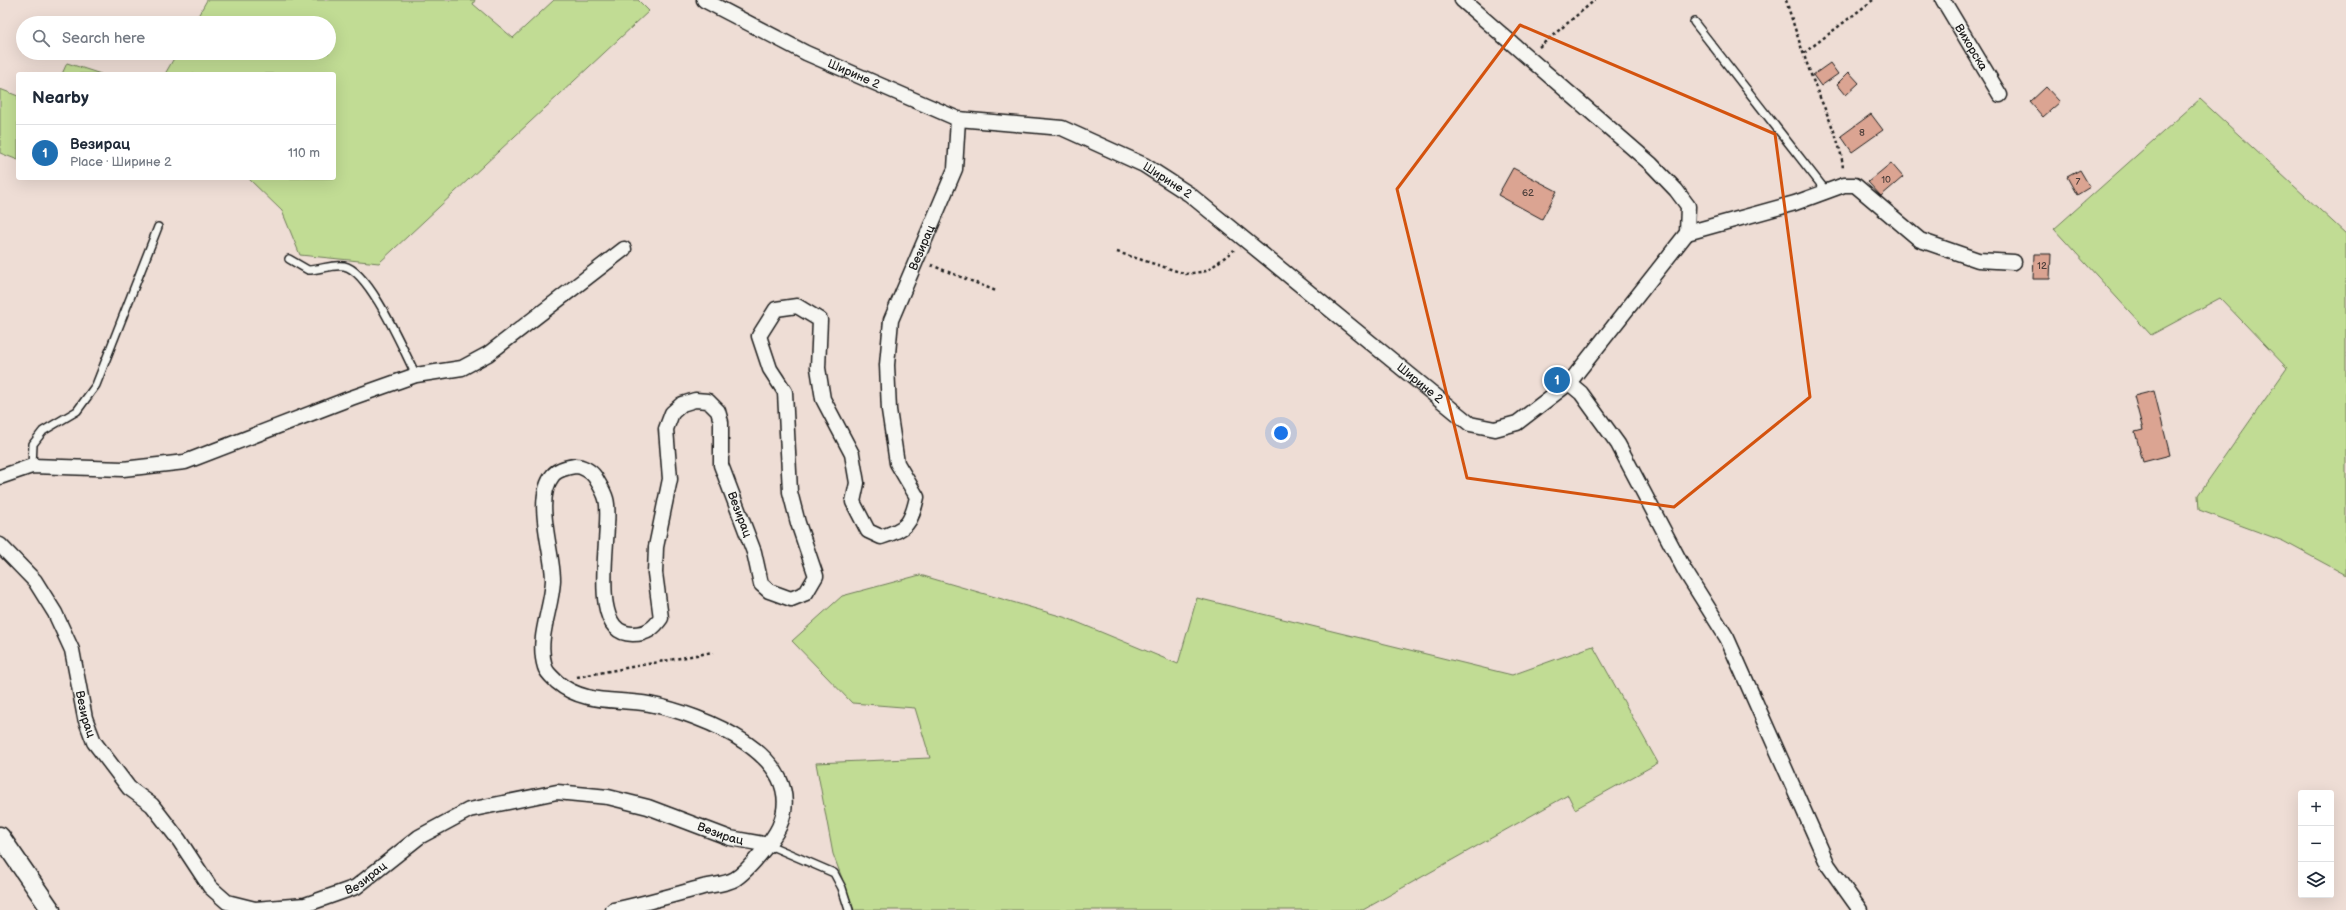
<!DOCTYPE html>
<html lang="en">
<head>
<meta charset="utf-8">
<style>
	:root { --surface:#fff; --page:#f6f6f7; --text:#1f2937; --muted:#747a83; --line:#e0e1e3; --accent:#1f6fb2 }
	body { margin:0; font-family:"Balsamiq Sans",sans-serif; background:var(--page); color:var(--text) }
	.controls { position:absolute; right:12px; bottom:12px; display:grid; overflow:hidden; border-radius:4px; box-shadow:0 4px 16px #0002 }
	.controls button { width:36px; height:36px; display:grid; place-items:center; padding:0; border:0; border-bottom:1px solid var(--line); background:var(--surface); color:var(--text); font:20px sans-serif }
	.you { position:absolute; left:1281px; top:433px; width:14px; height:14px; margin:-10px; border:3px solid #fff; border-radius:50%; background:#1a73e8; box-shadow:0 0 0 6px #1a73e833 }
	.badge { display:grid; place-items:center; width:26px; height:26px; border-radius:50%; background:var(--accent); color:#fff; font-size:13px; font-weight:700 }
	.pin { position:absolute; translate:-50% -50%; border:2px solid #fff; box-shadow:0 1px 4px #0006 }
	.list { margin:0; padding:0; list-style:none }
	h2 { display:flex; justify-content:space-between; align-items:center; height:52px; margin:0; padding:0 16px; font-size:17px }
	h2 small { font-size:13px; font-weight:400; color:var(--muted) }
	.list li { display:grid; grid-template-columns:26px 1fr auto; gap:12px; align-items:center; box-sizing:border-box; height:56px; padding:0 16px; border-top:1px solid var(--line) }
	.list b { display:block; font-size:15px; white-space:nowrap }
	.list p { margin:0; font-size:13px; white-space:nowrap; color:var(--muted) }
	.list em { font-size:13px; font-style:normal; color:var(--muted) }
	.icon { flex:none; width:22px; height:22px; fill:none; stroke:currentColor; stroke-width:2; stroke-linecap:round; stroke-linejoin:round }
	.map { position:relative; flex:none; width:2346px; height:910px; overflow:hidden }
	.search { position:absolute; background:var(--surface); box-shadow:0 4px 16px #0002; left:16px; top:16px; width:320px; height:44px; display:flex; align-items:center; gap:10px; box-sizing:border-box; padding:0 14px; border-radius:22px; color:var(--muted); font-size:15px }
	.panel { position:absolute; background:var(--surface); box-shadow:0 4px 16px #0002; left:16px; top:72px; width:320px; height:108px; border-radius:4px }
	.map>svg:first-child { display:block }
</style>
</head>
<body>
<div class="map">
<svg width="2346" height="910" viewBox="0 0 2346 910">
	<rect width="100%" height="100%" fill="#eeddd5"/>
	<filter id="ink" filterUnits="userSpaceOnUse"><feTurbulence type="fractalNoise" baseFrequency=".025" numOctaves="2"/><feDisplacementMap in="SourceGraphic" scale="8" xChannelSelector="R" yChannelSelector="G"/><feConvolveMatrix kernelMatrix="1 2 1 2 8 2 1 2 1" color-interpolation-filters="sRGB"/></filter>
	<g filter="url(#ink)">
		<g fill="#c1dc94" stroke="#6e7c58">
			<polygon points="207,0 475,0 473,4 513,38 554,0 638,0 649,11 379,263 300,255 282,211 248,178 334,178 334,74 165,74 177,53 329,53 329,23 194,23"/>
			<polygon points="67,63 101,74 62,74"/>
			<polygon points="0,89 18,96 18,160 0,153"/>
			<polygon points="2200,99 2346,234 2346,575 2283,541 2199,510 2198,495 2287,368 2220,298 2151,335 2054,229"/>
			<polygon points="920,575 1067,618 1178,664 1197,598 1512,675 1593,646 1658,763 1575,809 1568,795 1363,910 854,910 833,854 816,763 930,758 915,708 852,703 792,641 842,596"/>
		</g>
		<g fill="#dba492" stroke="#1c1c1c">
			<polygon points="1830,63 1838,74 1821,86 1813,75"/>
			<polygon points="1849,72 1859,83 1846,95 1837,84"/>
			<polygon points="2046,87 2060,102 2043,117 2030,102"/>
			<polygon points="1871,114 1883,130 1852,152 1841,136"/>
			<polygon points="1891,163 1903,177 1881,196 1868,182"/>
			<polygon points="1513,168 1557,191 1542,219 1498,195"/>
			<polygon points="2080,170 2090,187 2077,195 2067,177"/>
			<polygon points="2034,254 2051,254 2050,279 2033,279"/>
			<polygon points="2154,391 2170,455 2143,462 2135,432 2143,430 2134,396"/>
		</g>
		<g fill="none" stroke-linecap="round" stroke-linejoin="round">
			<g stroke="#1c1c1c" stroke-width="10">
				<g id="service">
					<polyline points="1694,22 1826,191"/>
					<path d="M289 259 308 270C320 270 332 264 344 266 370 271 404 352 416 375"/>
					<polyline points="32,466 33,444 43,431 77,411 96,385 158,227"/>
					<polyline points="769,845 834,873 842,888 849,910"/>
				</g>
			</g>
			<g stroke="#1c1c1c" stroke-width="17">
				<g id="minor">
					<path id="s1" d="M704 0 806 53 958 119 1062 128 1144 165 1189 194 1470 424 1495 429 1517 423 1569 383 1687 233 1688 206 1676 190 1651 164 1462 0"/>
					<path id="s2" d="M1943 0 2000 95"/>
					<polyline points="1687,233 1795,203 1844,185 1855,185 1920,240 1978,260 2014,262"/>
					<polyline points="1569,383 1581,393 1618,444 1685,571 1727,638 1828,865 1860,910"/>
					<polyline points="0,477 32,466 123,469 185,462 351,398 416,375 462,368 488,354 624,249"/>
					<path id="s3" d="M0 545 35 581 55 613 72 650 85 718 94 742 129 788 152 805 179 840 210 887 227 902 255 909 305 905 356 887 419 837 469 810 557 792 608 797 648 807 730 838 769 845"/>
					<path id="s4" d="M613 910C643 904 673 895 703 887 712 885 727 884 735 879 748 871 773 840 779 827 811 756 701 714 649 704 617 698 584 705 557 682 553 678 546 672 545 667 536 638 552 609 553 580 553 551 533 499 553 475 557 470 568 467 575 466 582 466 591 471 595 477 599 484 604 491 606 499 614 526 584 635 633 634 647 634 654 628 661 618L655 573 656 547 670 479 666 429 672 413 682 404 695 400 708 401 718 411 721 422V465L754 552 761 584 769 591 791 599 806 593 816 576 798 523 790 492 785 392 770 369 759 336 776 309 797 306 820 320 818 368 823 399 852 454 857 483 853 502 868 531 881 537C907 529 911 524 917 497L897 463 889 410 887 365 891 320 955 169 958 119"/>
				</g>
			</g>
			<g stroke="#1c1c1c" stroke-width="21">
				<polyline id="tertiary" points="0,836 51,910"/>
			</g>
			<g stroke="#1c1c1c" stroke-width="2.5" stroke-dasharray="3 3" stroke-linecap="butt">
				<path d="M1786 0C1795 30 1805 59 1816 88 1826 113 1842 143 1843 170"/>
				<polyline points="1539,47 1595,0"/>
				<polyline points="1804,53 1873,0"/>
				<polyline points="1117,252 1186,274 1207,271 1234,250"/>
				<polyline points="931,265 996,291"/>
				<polyline points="577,677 713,652"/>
			</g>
			<use href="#service" stroke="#f6f6f2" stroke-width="7"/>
			<use href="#minor" stroke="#f6f6f2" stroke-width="14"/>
			<use href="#tertiary" stroke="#f6f6f2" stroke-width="18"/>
		</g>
	</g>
	<path fill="none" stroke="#d4530e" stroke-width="3" stroke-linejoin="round" d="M1520 25 1775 134 1810 397 1674 507 1467 478 1397 189Z"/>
	<g text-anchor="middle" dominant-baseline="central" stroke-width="4" stroke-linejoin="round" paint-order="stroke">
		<g font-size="10" fill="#4c3e3a">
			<text x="1862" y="133">8</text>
			<text x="1886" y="180">10</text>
			<text x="2078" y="182">7</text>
			<text x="1528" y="193">62</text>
			<text x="2042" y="266">12</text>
		</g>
		<g font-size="12" fill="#1c1c1c" stroke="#f6f6f2">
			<text stroke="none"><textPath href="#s2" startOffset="55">Вихорска</textPath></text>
			<text stroke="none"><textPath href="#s1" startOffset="167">Ширине 2</textPath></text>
			<text stroke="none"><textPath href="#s1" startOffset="503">Ширине 2</textPath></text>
			<text stroke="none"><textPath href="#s4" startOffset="2367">Везирац</textPath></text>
			<text stroke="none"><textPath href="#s1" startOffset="827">Ширине 2</textPath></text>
			<text stroke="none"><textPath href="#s4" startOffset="1336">Везирац</textPath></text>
			<text stroke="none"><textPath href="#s3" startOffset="194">Везирац</textPath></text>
			<text stroke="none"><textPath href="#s3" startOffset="963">Везирац</textPath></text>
			<text stroke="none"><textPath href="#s3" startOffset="579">Везирац</textPath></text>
		</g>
	</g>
</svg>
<div class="controls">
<button>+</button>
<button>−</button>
<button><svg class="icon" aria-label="layers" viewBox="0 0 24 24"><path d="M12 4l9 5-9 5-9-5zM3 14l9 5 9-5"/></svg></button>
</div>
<div class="you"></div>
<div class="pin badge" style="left:1557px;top:380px">1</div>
<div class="search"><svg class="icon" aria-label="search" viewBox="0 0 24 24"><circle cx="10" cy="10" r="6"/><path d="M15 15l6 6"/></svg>Search here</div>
<section class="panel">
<h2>Nearby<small></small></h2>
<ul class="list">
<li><span class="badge">1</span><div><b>Везирац</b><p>Place · Ширине 2</p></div><em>110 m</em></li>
</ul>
</section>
</div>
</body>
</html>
